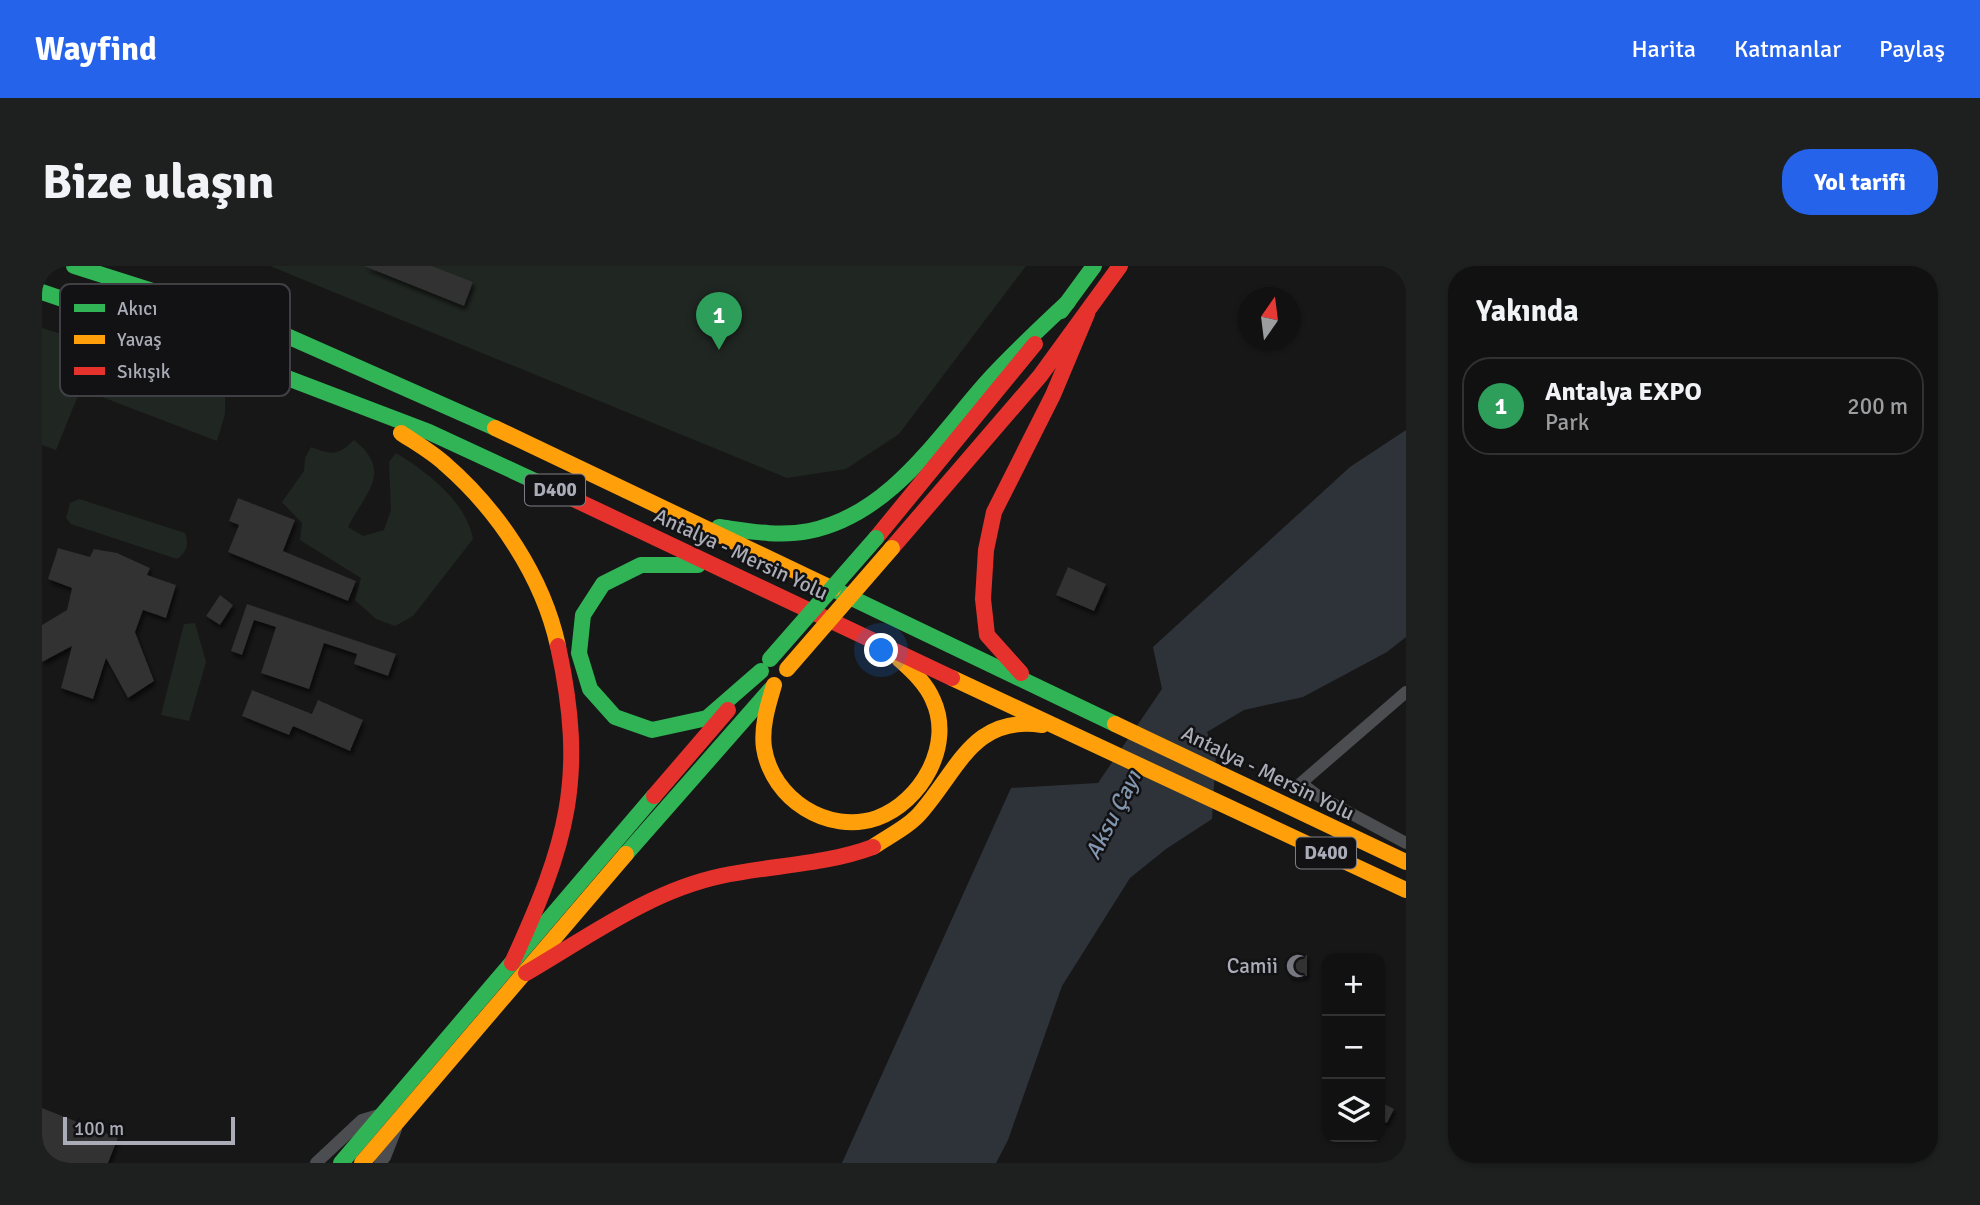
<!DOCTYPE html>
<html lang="tr">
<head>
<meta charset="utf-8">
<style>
	:root { --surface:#111; --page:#1e1f1f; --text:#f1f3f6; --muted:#9c9d9f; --line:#303131; --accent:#2563eb }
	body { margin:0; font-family:Signika,sans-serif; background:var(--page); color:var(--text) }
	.controls { position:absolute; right:21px; bottom:21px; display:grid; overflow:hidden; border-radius:14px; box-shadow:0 2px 5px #0004 }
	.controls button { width:63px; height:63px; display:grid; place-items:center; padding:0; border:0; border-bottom:2px solid var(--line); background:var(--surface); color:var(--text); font:35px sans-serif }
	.compass { position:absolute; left:1196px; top:21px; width:63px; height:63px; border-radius:50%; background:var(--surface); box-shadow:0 2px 5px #0004; rotate:14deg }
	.scale { position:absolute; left:21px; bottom:18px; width:172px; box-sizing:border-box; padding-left:7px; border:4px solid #aaacb7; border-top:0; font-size:19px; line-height:24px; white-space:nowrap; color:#aaacb7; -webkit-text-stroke:5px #121113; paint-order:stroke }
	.you { position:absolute; left:840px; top:385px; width:24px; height:24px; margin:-18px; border:5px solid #fff; border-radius:50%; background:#1a73e8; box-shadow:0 0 0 10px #1a73e833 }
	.badge { display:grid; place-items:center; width:46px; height:46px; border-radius:50%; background:var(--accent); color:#fff; font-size:23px; font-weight:700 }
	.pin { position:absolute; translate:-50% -58px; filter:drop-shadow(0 2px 4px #0008) }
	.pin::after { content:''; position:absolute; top:37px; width:24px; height:21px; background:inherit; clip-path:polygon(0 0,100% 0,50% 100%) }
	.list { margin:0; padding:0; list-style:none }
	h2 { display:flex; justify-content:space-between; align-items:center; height:91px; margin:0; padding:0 28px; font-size:30px }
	h2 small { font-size:23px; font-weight:400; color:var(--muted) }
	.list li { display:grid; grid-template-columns:46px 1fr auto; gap:21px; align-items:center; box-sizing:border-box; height:98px; margin:0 14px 14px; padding:0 14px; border:2px solid var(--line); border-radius:28px }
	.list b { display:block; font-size:26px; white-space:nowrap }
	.list p { margin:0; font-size:23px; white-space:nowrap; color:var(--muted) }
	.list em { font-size:23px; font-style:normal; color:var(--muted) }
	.icon { flex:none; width:38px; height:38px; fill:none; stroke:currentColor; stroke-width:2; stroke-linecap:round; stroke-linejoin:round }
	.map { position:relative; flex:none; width:1364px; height:897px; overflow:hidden; border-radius:28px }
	header { display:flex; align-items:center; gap:42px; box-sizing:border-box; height:98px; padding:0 35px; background:var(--accent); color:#fff }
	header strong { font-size:33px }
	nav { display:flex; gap:38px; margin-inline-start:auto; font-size:24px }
	.intro { display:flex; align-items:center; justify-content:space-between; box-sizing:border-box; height:168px; padding:0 42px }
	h1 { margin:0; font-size:49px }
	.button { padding:18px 32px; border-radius:28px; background:var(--accent); color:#fff; font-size:24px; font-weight:700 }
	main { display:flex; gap:42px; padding:0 42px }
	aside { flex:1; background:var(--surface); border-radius:28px; box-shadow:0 2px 5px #0004 }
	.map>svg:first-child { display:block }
</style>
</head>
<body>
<header>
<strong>Wayfind</strong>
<nav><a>Harita</a><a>Katmanlar</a><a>Paylaş</a></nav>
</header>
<div class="intro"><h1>Bize ulaşın</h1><a class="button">Yol tarifi</a></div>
<main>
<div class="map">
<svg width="1364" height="897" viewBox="0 0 1364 897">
	<defs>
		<filter id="shadow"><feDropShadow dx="2" dy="4" stdDeviation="2" flood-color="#0009"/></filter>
	</defs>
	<rect width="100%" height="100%" fill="#171717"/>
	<g fill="#202621">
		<polygon points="228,0 984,0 857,168 804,203 745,212"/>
		<polygon points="0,62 183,120 183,148 175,175 47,126 35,132 14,184 0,179"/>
		<path d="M312 174C352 206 323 227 306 261L321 270 342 264 349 244 347 196 354 187C385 206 424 235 431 273L371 350 353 360 334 353 313 334 319 312 258 274 260 257 240 236 262 205 263 192 269 181C289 189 296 190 312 174Z"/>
		<path d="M37 233 143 267C147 279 145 286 135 293L29 258 24 252 28 237Z"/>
		<polygon points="153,357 164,396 147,455 119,449 142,358"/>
	</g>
	<polygon fill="#2e333a" points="1364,164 1364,371 1345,386 1261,431 1202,444 1165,466 1174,488 1170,553 1124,583 1088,612 1020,720 966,874 954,897 800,897 969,522 1056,517 1120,423 1111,381 1308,201"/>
	<g fill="#303031" filter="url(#shadow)">
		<polygon points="322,0 390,0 431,16 422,40"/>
		<polygon points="196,232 253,254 241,285 314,315 306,335 186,286 197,259 187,255"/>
		<polygon points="16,282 48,291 52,283 75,287 108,302 105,309 134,319 124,352 101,344 93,366 112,415 86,432 64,392 51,433 19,422 30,380 0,396 0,359 25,344 30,322 6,313"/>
		<polygon points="1026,301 1064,318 1052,345 1014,329"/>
		<polygon points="178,329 191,339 178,359 164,350"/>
		<polygon points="205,338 354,388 346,410 312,398 315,388 282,377 267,423 219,407 234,361 212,354 200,389 189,385"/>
		<polygon points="210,424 270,448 276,434 321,454 308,485 251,460 247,469 200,450"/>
		<polygon points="1247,689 1265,689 1265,710 1248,711"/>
		<polygon points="1338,836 1352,843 1345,857 1338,854"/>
		<polygon points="0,842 76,872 66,897 16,897 0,891"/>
	</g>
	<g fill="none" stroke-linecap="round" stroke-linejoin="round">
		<g stroke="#4c4d50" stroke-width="12">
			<polyline points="1364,426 1259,517 1276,530 1364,577"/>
			<polyline points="274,897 320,854 340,848"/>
			<polyline points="338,897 343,891 354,863"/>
		</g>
		<g stroke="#30b455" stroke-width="16">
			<polyline points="32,0 227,62 453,162"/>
			<polyline points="0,26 185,89 387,166 523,229"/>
			<polyline points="1019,45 1052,0"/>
			<path d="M677 261C706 265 737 271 767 265 846 249 893 175 943 118 969 89 997 63 1026 36"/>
			<polyline points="656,299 599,299 561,318 541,349 537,387 548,423 573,451 610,464 665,452 719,405"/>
			<polyline points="791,323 1073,458"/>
			<polyline points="584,588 729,423"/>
			<polyline points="299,897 612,530"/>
		</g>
		<g stroke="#ff9f0a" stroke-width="16">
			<polyline points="453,162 791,323"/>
			<path d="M359 167C374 177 390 186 403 198 456 244 501 311 516 380"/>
			<polyline points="910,412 1364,624"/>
			<path d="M732 419C726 439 719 461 722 482 730 533 786 569 835 552 879 536 912 479 891 434 884 417 870 405 857 393"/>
			<polyline points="1073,458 1364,596"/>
			<path d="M831 581C847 570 868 560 880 545 917 502 932 449 1000 459"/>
			<polyline points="320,897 584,588"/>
		</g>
		<g stroke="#e5322d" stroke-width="16">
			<polyline points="523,229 910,412"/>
			<polyline points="834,272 993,78"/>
			<polyline points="850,282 998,110 1078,0"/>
			<polyline points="979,407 945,369 941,333 944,284 952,246 1011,129 1045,48"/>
			<polyline points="612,530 686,444"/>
			<path d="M470 697C525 577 545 513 516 380"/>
			<path d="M484 707C546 671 608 625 679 610 730 599 783 599 831 581"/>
		</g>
		<polyline stroke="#30b455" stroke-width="16" points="728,393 834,272"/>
		<polyline stroke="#ff9f0a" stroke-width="16" points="745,403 850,282"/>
	</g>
	<defs>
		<g id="mosque-bare" transform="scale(1.89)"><path d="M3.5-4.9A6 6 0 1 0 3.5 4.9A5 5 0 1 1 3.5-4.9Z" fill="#77787f" stroke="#121113" stroke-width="2.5" paint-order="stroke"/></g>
	</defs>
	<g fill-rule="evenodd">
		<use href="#mosque-bare" x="1256" y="700"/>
	</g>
	<g text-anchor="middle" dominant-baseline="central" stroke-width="5" stroke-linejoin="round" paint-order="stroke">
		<g fill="#121113" stroke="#7c7e86" stroke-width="2">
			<rect x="483" y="208.5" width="60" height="31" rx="5"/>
			<rect x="1254" y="571.5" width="60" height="31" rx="5"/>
		</g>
		<g font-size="19" font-weight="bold" fill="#aaacb7">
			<text x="513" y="224">D400</text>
			<text x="1284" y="587">D400</text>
		</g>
		<g font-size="21" fill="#aaacb7" stroke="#121113">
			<text transform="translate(699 288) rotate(25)">Antalya - Mersin Yolu</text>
			<text transform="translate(1226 507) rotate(26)">Antalya - Mersin Yolu</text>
		</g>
		<g font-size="21" fill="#aaacb7" stroke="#121113" text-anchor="end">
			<text x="1236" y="700">Camii</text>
		</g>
		<g font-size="23" font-style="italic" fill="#8396af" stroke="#121113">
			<text transform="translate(1071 549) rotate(-63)">Aksu Çayı</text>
		</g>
	</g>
	<rect x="18" y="18" width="230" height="112" rx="10" fill="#121113" stroke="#404044" stroke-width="2"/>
	<rect x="32" y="38" width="31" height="8" fill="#30b455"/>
	<rect x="32" y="69" width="31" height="9" fill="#ff9f0a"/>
	<rect x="32" y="101" width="31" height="8" fill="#e5322d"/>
	<g font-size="19" fill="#aaacb7">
		<text x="75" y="49">Akıcı</text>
		<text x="75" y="80">Yavaş</text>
		<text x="75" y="112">Sıkışık</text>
	</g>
</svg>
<div class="controls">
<button>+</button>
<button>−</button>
<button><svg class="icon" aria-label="layers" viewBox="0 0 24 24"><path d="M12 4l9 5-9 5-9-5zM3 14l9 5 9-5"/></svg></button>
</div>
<svg class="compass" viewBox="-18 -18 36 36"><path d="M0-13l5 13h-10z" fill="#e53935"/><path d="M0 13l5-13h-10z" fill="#9c9d9f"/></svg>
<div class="scale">100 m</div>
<div class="you"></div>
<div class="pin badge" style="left:677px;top:84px;background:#2e9e5b">1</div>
</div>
<aside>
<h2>Yakında<small></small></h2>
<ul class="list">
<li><span class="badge" style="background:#2e9e5b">1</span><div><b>Antalya EXPO</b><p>Park</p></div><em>200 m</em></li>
</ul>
</aside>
</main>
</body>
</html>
